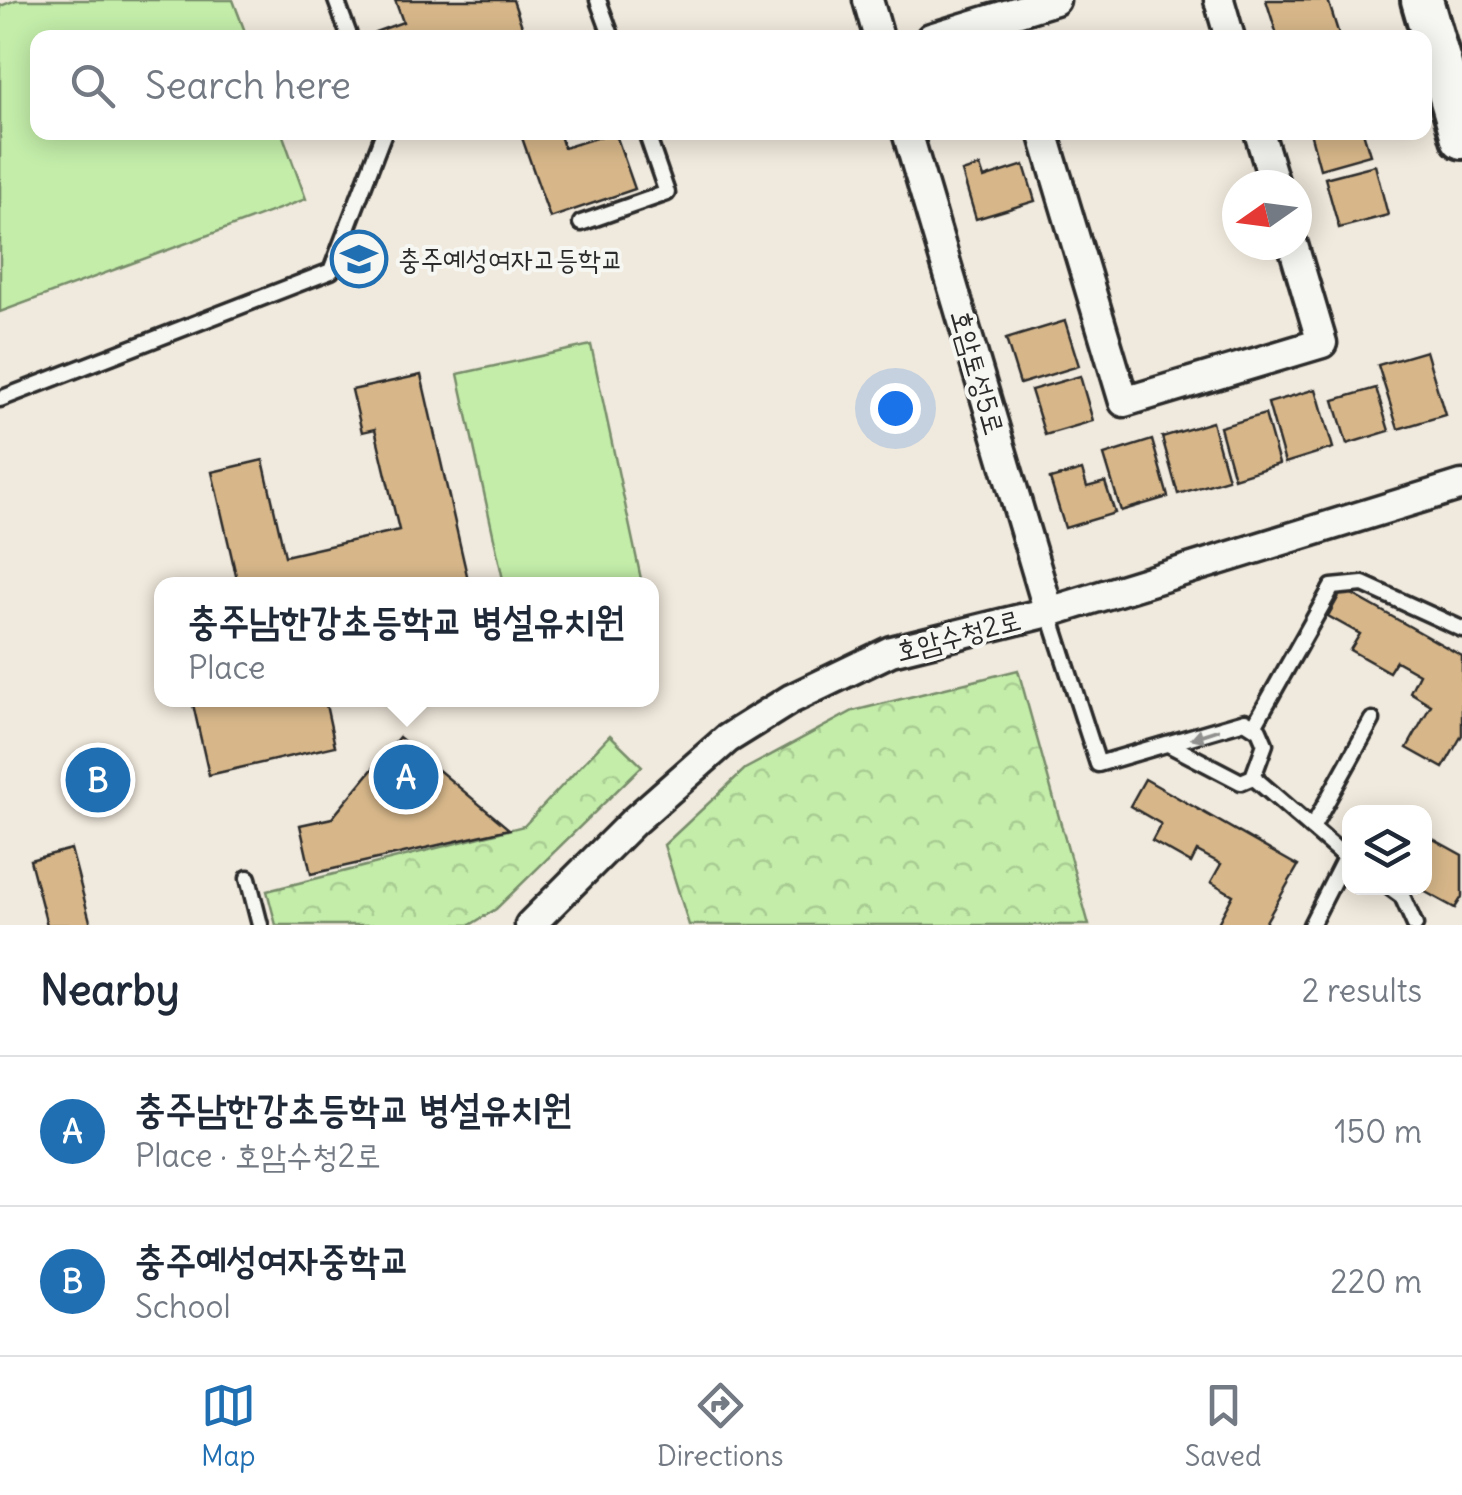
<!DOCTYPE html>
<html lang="en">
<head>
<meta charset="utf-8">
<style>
	:root { --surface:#fff; --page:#f6f6f7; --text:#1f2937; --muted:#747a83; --line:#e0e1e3; --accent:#1f6fb2 }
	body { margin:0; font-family:Delius,"Poor Story",sans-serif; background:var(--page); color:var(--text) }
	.controls { position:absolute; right:30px; bottom:30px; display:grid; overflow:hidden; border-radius:20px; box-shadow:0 5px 25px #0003 }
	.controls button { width:90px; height:90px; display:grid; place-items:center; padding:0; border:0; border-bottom:2px solid var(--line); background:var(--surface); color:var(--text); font:50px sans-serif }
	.compass { position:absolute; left:1222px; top:170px; width:90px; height:90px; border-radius:50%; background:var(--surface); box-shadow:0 5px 25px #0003; rotate:256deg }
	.you { position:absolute; left:895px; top:408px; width:35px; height:35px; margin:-25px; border:8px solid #fff; border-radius:50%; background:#1a73e8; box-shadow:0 0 0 15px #1a73e833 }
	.badge { display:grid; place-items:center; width:65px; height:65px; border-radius:50%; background:var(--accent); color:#fff; font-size:32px; font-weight:700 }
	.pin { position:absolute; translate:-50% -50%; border:5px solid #fff; box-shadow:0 2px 10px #0006 }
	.popup { position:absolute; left:154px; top:577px; width:505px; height:130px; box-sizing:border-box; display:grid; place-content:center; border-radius:20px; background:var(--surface); filter:drop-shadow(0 2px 8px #0005); font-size:32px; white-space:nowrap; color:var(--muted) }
	.popup b { font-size:38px; color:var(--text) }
	.popup::after { content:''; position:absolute; left:50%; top:100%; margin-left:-20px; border:20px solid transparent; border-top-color:var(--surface) }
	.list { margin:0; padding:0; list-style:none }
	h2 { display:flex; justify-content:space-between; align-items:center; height:130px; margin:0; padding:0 40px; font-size:42px }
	h2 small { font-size:32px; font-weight:400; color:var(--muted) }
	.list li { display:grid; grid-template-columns:65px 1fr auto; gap:30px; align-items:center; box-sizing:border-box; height:150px; padding:0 40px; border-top:2px solid var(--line) }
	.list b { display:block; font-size:38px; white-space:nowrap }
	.list p { margin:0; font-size:32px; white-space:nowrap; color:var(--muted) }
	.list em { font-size:32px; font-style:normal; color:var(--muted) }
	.icon { flex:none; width:55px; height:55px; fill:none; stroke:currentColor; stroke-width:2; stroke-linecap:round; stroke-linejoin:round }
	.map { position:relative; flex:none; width:1462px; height:925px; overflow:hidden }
	.search { position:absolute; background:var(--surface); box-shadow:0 5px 25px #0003; left:30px; right:30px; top:30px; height:110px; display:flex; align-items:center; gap:25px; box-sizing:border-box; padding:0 35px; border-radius:20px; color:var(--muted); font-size:38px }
	.sheet { height:430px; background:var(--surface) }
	nav { display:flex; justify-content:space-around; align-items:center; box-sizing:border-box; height:140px; border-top:2px solid var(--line); background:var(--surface); font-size:28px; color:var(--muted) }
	nav a { display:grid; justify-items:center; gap:5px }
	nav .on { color:var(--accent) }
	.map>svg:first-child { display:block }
</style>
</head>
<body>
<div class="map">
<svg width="1462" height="925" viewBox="0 0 1462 925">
	<defs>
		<pattern id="park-crowns" width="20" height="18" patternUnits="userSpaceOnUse" patternTransform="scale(2.5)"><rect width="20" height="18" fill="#c3eda9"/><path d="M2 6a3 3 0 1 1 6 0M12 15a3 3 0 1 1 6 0" fill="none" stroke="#a8cb92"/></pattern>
	</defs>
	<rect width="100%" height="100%" fill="#f0e9dd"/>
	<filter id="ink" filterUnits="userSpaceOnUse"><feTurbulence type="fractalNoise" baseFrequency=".01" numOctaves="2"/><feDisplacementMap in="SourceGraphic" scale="20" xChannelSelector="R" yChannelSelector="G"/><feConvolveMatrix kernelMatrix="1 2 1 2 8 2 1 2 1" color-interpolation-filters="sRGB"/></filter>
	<g filter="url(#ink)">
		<g fill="url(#park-crowns)" stroke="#778c6a" stroke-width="2.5">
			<polygon points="1018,670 1089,925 689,925 664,845 745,769 853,711"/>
			<polygon points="610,735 642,766 496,909 470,925 276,925 267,891 524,826"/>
		</g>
		<g fill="#c3eda9" stroke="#778c6a" stroke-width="2.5">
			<polygon points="16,0 233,0 247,37 38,38 38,132 282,133 306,199 0,312 0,6"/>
			<polygon points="591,345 641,579 615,584 504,584 458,374"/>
		</g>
		<g fill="#d7b78a" stroke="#2b2b2b" stroke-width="2.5">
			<polygon points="395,0 513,0 526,38 377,38 375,32 403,22"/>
			<polygon points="1266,0 1328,0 1340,38 1278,38"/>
			<polygon points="520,132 559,132 564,148 615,132 635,189 550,218"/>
			<polygon points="1310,132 1363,132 1370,155 1320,169"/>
			<polygon points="1024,165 1035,201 976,219 962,172 980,166 984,178"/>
			<polygon points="1375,165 1388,215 1339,228 1325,178"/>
			<polygon points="1065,321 1079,366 1020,384 1006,339"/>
			<polygon points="1426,351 1445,415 1398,429 1378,365"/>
			<polygon points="421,375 469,584 238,584 212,472 263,460 285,556 399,530 375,429 362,432 352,390"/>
			<polygon points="1080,376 1093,421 1045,435 1031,390"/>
			<polygon points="1376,388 1389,431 1347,444 1334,400"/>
			<polygon points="1316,389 1333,448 1285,463 1268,403"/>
			<polygon points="1265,414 1279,464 1234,478 1220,427"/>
			<polygon points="1212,422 1228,479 1178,494 1162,437"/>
			<polygon points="1152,440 1168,497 1121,511 1104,455"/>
			<polygon points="1082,470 1087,487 1105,482 1115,513 1065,528 1050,479"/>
			<polygon points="1343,589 1462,656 1462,735 1443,768 1407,748 1431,705 1410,692 1419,674 1396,661 1389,672 1350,650 1360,634 1328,616"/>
			<polygon points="192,700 325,700 335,746 209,775"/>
			<polygon points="399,737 509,829 311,874 300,825 332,818"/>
			<polygon points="1145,779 1298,866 1264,925 1217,925 1233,895 1211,882 1221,864 1197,851 1191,863 1152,841 1161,824 1130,806"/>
			<polygon points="1424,834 1462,855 1462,897 1455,908 1418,888 1424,888"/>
			<polygon points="71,849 91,925 47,925 30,860"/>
		</g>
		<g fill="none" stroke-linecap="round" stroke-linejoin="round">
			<g stroke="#2b2b2b" stroke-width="21">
				<g id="lane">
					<polyline points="336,0 350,38"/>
					<polyline points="598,0 612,38"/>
					<polyline points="581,223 667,193 646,132"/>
					<polyline points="0,399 331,271 384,132"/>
					<polyline points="1049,612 1098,764 1245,721 1259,730 1265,744 1253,777 1241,782 1170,745"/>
					<polyline points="1254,726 1332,587 1363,584 1462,629"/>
					<polyline points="1253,777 1350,861"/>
					<polyline points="1312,828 1372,720"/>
					<polyline points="248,878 260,925"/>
					<polyline points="1391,888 1402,896 1415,925"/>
					<polyline points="1311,925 1345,858"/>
				</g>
			</g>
			<g stroke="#2b2b2b" stroke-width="35">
				<g id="street">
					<polyline points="868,0 879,38"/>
					<polyline points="1219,0 1230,38"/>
					<polyline points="931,38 1055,0"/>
					<polyline points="907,132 1049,612"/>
					<polyline points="1043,132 1124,402 1322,343 1293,245"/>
					<polyline points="1259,132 1275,185"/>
					<polyline points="530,925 633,822 727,739 791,699 891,651 1049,612 1462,485"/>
				</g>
			</g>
			<g stroke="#2b2b2b" stroke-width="48">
				<polyline id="secondary" points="1422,0 1462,138"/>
			</g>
			<use href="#lane" stroke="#f6f6f2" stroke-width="14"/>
			<use href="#street" stroke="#f6f6f2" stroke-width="28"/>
			<use href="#secondary" stroke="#f6f6f2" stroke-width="40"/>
		</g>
		<defs><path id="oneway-solid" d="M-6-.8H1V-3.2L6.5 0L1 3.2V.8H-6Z" transform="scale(2.5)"/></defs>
		<use fill="#90908e" href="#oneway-solid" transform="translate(1205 734) rotate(162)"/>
	</g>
	<defs>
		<g id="school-ring" transform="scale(2.875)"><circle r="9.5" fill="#f6f6f2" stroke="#1f6fb2" stroke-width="1.5"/><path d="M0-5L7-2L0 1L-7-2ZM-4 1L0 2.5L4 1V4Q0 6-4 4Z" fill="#1f6fb2"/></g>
	</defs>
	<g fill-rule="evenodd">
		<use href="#school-ring" x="359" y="259"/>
	</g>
	<g text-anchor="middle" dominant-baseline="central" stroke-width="8" stroke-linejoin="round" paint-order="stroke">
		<g font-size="28" fill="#2b2b2b" stroke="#f6f6f2" text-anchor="start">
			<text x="398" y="259">충주예성여자고등학교</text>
		</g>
		<g font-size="28" fill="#2b2b2b" stroke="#f6f6f2">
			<text transform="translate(978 372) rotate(74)">호암토성5로</text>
			<text transform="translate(958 635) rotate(-15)">호암수청2로</text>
		</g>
	</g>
</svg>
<div class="controls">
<button><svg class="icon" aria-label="layers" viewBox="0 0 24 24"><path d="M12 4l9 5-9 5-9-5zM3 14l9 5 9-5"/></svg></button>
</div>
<svg class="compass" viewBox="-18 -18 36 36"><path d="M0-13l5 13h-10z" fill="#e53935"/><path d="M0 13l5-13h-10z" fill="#747a83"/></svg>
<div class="you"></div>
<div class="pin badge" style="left:406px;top:777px">A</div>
<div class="popup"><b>충주남한강초등학교 병설유치원</b>Place</div>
<div class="pin badge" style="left:98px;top:780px">B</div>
<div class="search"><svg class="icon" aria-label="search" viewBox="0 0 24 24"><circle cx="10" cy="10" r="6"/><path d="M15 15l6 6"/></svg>Search here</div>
</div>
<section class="sheet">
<h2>Nearby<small>2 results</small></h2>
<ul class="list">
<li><span class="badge">A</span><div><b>충주남한강초등학교 병설유치원</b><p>Place · 호암수청2로</p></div><em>150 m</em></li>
<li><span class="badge">B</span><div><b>충주예성여자중학교</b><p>School</p></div><em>220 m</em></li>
</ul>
</section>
<nav>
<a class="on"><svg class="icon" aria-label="map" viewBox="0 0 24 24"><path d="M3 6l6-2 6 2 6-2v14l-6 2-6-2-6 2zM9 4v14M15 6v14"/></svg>Map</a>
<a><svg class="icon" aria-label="directions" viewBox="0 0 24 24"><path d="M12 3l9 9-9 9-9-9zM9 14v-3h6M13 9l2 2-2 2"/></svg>Directions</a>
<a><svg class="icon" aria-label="saved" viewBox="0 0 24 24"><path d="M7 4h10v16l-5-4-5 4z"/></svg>Saved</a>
</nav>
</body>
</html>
